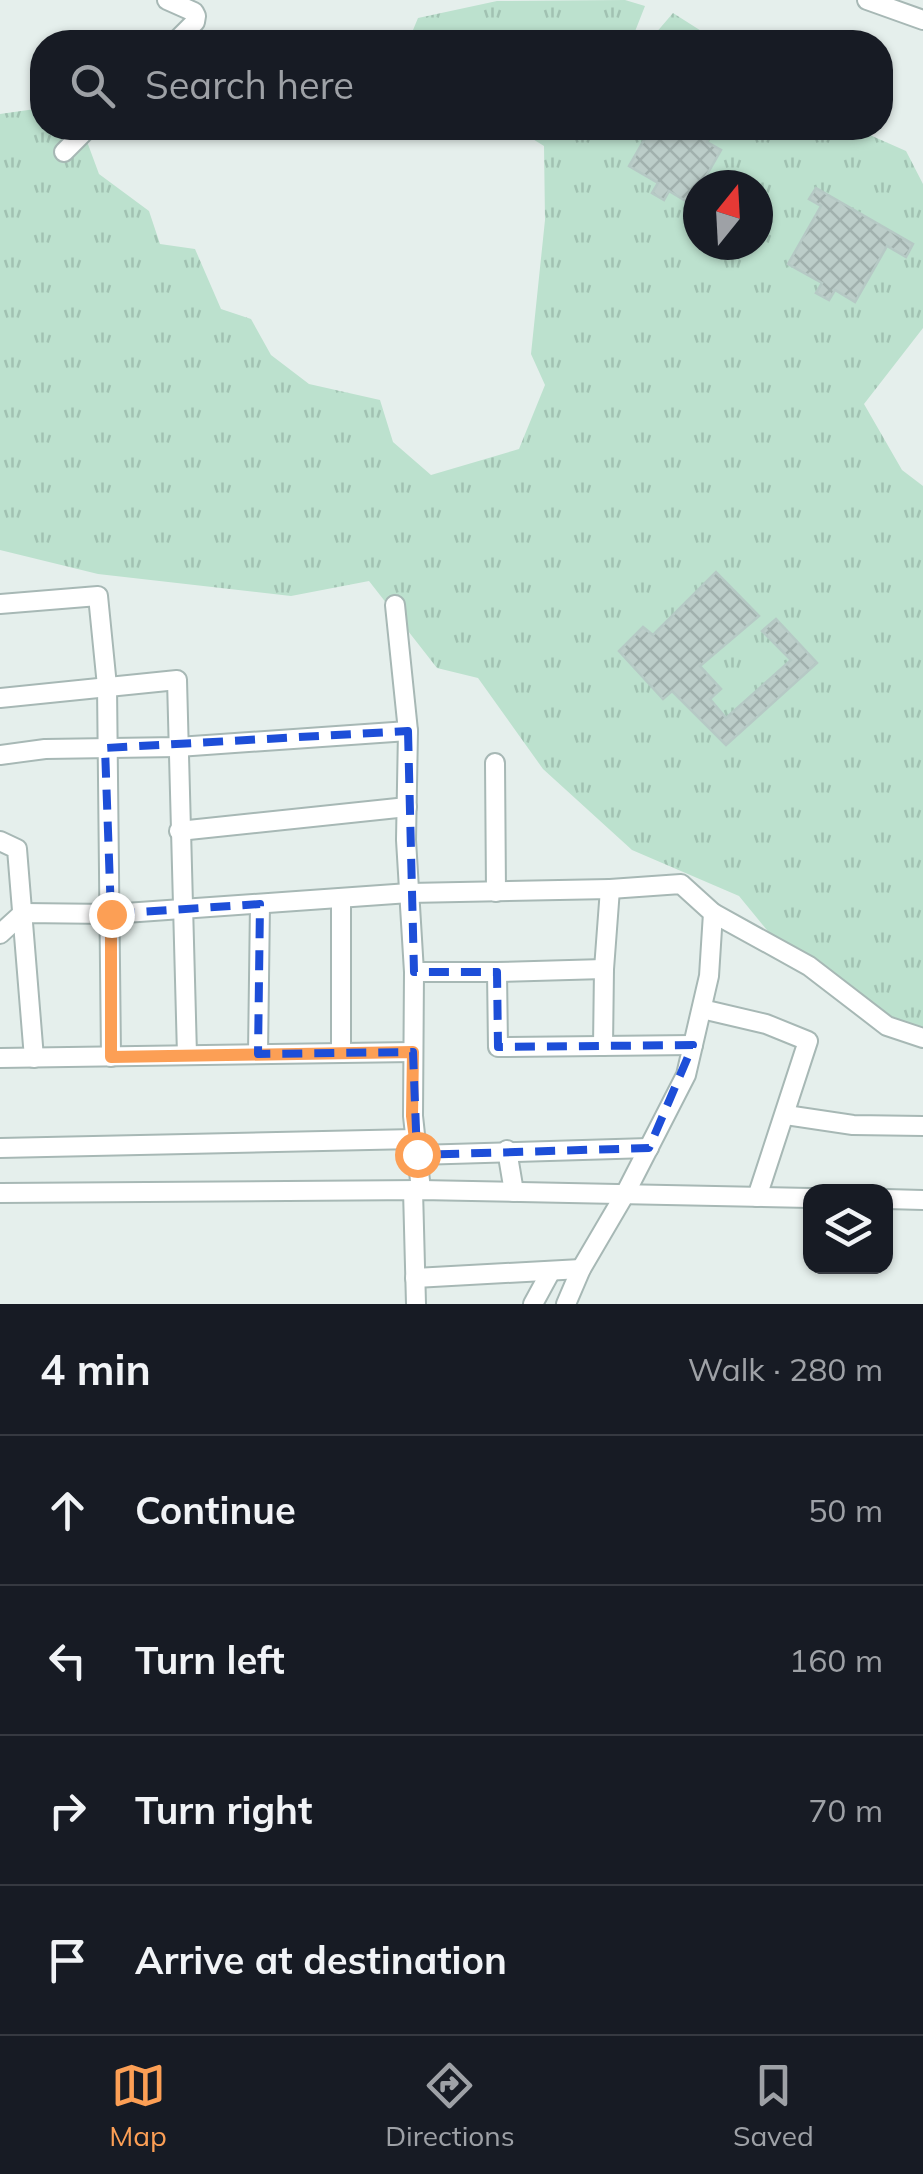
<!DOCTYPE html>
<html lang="en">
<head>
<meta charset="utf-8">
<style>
	:root { --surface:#171b24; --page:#242831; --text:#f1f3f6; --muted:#9ea1a6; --line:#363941; --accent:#fc9f55 }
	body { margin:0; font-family:Mulish,sans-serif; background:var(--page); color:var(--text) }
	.controls { position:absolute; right:30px; bottom:30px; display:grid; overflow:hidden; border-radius:20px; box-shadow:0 2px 8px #0004 }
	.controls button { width:90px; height:90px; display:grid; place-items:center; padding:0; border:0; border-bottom:2px solid var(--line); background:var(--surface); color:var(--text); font:50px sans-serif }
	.compass { position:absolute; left:683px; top:170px; width:90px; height:90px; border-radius:50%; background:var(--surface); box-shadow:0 2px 8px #0004; rotate:18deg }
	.stop { position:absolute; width:30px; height:30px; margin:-22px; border:8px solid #fc9f55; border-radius:50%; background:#fff }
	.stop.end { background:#fc9f55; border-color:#fff; box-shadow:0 2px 10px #0008 }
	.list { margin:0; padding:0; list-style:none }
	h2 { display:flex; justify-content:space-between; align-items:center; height:130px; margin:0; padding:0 40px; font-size:42px }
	h2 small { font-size:32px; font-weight:400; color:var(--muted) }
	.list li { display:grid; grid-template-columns:65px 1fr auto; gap:30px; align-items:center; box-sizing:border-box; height:150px; padding:0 40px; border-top:2px solid var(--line) }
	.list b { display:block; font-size:38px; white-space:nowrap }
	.list em { font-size:32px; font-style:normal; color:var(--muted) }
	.icon { flex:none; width:55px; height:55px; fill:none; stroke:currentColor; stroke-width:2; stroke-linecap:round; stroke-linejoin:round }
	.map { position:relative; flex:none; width:923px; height:1304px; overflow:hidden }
	.search { position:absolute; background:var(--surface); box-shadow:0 2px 8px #0004; left:30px; right:30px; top:30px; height:110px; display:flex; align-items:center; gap:25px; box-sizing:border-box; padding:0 35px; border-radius:40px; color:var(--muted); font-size:38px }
	.sheet { height:730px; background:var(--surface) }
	nav { display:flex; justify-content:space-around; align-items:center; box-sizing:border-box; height:140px; border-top:2px solid var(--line); background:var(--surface); font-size:28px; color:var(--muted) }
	nav a { display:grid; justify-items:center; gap:5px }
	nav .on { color:var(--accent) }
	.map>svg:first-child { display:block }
</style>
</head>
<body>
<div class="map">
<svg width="923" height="1304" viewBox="0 0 923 1304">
	<defs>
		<pattern id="grass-tufts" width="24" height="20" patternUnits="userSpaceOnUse" patternTransform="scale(2.5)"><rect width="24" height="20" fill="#bce1ce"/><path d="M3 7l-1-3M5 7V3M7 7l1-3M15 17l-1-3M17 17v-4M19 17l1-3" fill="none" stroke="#a1c2b2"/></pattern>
		<pattern id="building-cross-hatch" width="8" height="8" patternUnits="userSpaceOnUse" patternTransform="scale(2.5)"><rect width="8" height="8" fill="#bccdc9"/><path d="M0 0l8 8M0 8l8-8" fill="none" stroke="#a1b1ae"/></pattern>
	</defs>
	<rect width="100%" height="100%" fill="#e5efec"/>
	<g fill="url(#grass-tufts)" fill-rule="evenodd">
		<polygon points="625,0 645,6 634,34 649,41 673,13 717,41 761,31 757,42 408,42 418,18 497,1"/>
		<path d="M42 108V128H82L99 174 149 211 160 244 195 249 221 309 251 319 271 355 309 384 380 400 393 442 431 475 519 449 545 385 531 354 545 220 544 146 515 128H854L906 151 923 184V328L864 404 902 470 923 486V1028L886 1018 843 992 826 966 780 946 739 896 632 850 543 769 478 678 437 668 369 581 291 596 98 574 0 550V114ZM698 185H758V245H698Z"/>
	</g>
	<g fill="url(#building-cross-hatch)" stroke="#b6c9c5" stroke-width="2.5">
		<polygon points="651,128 701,128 712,133 707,142 721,150 701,185 698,185 694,206 669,191 664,200 652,193 658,183 629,166"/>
		<polygon points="816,188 913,244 906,257 887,246 855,302 835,290 829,300 816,293 822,283 788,264 821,206 809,199"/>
		<polygon points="716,572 759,616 700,666 721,689 710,699 726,718 791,660 762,631 776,619 817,663 726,745 672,691 663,699 619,651 643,627 653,635"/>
	</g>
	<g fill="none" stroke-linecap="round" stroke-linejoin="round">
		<g stroke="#a7b8b5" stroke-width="22">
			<g id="minor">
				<polyline points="167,0 194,12 196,16 195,22 175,42"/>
				<polyline points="867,0 923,20"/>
				<polyline points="64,152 88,128"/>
				<polyline points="0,604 98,596 107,686 111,1057"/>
				<polyline points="395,605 408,731 406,840 414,972 413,1116 421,1190"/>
				<polyline points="0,698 177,680 187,1055"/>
				<polyline points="0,755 45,749 178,747 408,731"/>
				<polyline points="495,763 496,892"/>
				<polyline points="179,831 407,807"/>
				<polyline points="0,841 17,849 34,1058"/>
				<polyline points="341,898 341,1053"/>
				<polyline points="713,913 809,966 887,1026 923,1038"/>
				<polyline points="0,934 23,913 111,914 409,893 610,889 604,969 603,1046"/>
				<polyline points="414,972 497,972 498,1047 693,1045"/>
				<polyline points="497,972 604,969"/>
				<polyline points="702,1009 766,1024 808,1041 757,1197"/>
				<polyline points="258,1054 260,904"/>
				<polyline points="0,1058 413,1052"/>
				<polyline points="786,1115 853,1125 923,1126"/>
				<polyline points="0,1148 415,1139"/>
				<polyline points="507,1150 514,1192"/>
				<polyline points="417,1155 649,1148"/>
				<polyline points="413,1190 416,1304"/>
				<polyline points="0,1193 421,1190 810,1198"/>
				<polyline points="886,1199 923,1200"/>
				<polyline points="415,1278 581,1269"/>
				<polyline points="533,1304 551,1271"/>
				<polyline points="566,1304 581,1269 625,1194 686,1075 709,976 713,913 681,884 610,889"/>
			</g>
		</g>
		<use href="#minor" stroke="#fff" stroke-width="18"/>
	</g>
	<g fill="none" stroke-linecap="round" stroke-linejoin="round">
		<polyline stroke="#fc9f55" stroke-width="12" points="111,914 111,1057 413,1052 412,1116 417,1154"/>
	</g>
	<path fill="none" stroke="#1d4ed8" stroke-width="8" stroke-dasharray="20 12" stroke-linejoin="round" d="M408 731 414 972H497L498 1047 693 1045 649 1148 417 1155 413 1052 258 1054 260 904 111 914 105 748Z"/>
</svg>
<div class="controls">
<button><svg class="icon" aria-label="layers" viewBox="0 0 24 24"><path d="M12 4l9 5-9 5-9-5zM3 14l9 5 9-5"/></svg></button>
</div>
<svg class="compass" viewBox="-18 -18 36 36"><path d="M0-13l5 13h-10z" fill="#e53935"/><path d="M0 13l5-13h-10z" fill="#9ea1a6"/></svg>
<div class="stop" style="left:417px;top:1154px"></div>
<div class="stop end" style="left:111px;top:914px"></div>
<div class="search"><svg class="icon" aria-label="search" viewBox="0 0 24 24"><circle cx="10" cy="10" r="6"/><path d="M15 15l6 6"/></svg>Search here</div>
</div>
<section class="sheet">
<h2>4 min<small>Walk · 280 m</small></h2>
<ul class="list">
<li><svg class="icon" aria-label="ahead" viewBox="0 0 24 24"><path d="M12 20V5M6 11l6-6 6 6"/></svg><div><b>Continue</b></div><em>50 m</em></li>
<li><svg class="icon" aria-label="left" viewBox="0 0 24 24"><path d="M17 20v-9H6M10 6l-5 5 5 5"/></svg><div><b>Turn left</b></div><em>160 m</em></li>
<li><svg class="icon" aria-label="right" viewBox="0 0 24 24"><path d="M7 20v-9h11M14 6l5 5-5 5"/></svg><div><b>Turn right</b></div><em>70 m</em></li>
<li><svg class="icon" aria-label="arrive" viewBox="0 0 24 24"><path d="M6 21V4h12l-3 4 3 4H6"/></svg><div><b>Arrive at destination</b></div></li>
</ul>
</section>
<nav>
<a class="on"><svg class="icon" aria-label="map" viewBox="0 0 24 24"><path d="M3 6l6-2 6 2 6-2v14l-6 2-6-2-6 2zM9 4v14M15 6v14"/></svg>Map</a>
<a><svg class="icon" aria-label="directions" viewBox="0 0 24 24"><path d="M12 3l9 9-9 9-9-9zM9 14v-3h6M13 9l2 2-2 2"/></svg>Directions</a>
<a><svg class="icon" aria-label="saved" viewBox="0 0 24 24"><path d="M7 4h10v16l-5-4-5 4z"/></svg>Saved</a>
</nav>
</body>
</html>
